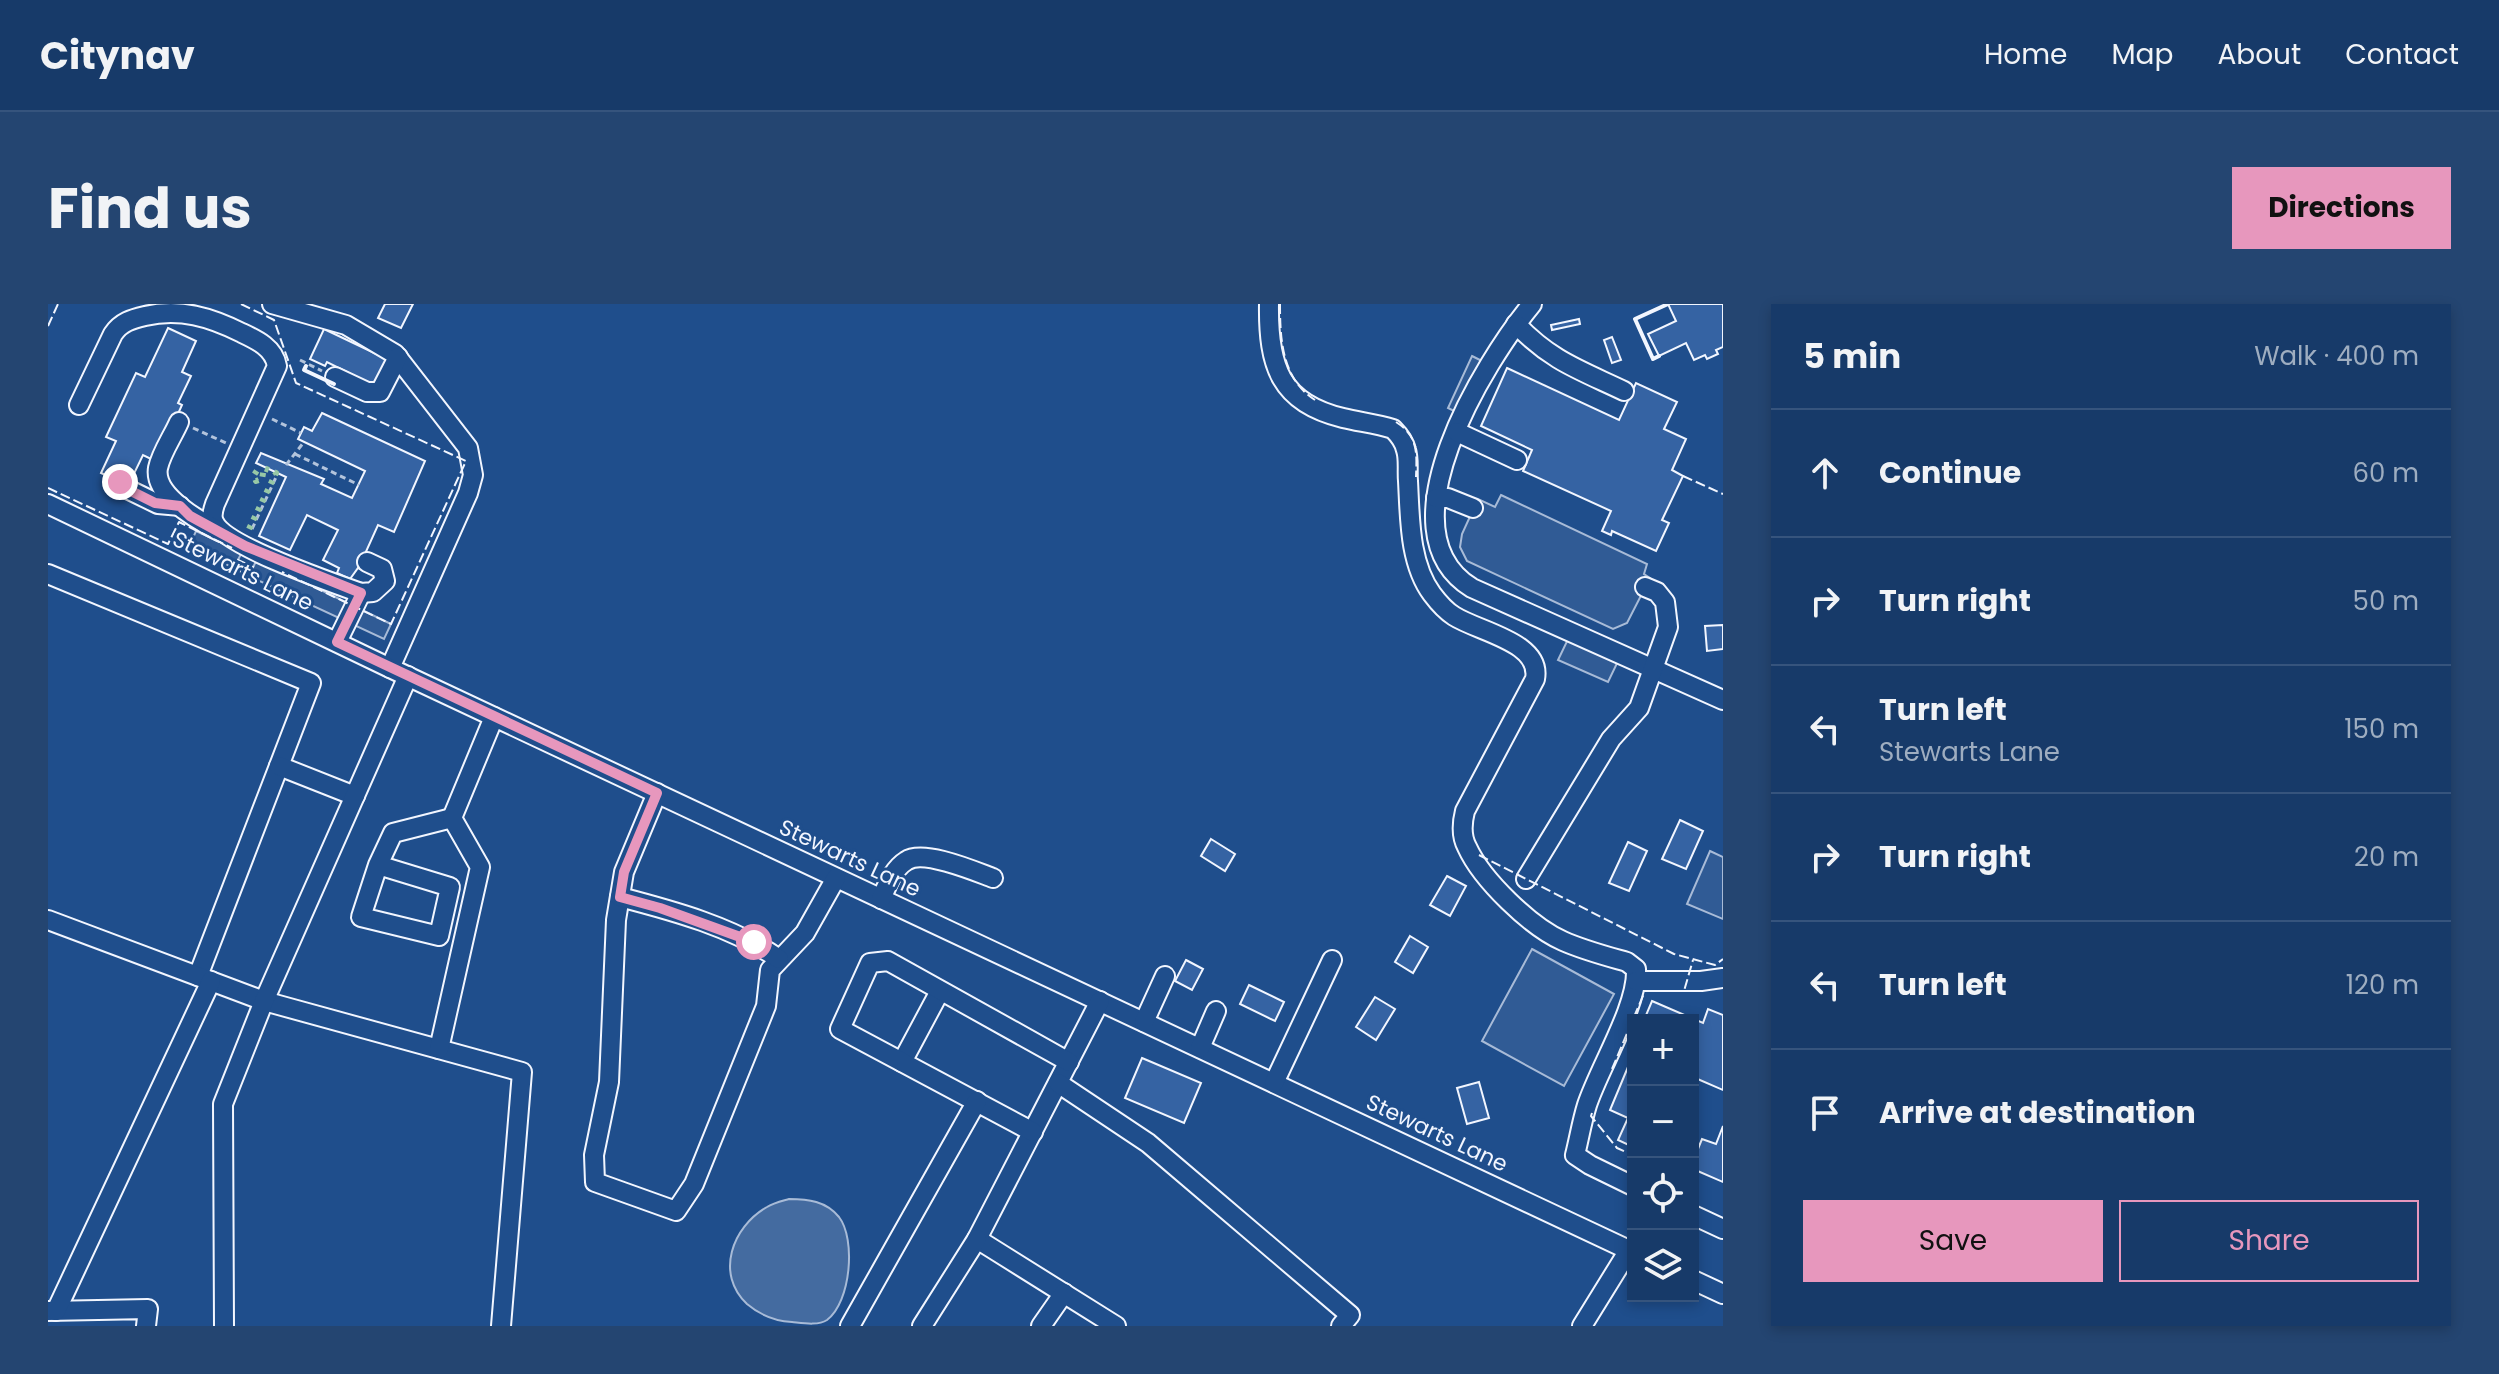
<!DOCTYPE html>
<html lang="en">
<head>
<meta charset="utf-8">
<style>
	:root { --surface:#173a69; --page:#244571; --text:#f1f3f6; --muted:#9eadc0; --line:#36547d; --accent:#e797bd }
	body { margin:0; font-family:Poppins,sans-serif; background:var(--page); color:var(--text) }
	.controls { position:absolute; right:24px; bottom:24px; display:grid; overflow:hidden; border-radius:0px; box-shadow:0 4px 12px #0003 }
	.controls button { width:72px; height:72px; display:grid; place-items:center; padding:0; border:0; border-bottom:2px solid var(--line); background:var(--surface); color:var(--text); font:40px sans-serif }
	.stop { position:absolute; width:24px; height:24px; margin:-18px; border:6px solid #e797bd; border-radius:50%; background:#fff }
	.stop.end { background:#e797bd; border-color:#fff; box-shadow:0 2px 8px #0008 }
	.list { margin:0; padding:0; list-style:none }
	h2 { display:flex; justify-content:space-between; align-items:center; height:104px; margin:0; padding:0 32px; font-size:34px }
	h2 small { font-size:26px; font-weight:400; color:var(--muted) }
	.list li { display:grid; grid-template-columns:52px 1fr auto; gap:24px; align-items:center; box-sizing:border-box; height:128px; padding:0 32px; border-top:2px solid var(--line) }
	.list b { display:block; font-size:30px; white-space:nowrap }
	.list p { margin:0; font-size:26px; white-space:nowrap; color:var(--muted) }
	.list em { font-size:26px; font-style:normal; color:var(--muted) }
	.actions { display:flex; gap:16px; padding:24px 32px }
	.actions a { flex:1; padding:18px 0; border:2px solid var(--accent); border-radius:0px; text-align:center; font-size:28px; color:var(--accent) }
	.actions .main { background:var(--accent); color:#111 }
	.icon { flex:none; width:44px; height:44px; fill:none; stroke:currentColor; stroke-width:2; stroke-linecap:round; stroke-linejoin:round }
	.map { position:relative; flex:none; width:1675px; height:1022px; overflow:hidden; border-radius:0px }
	header { display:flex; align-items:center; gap:48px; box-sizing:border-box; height:112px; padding:0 40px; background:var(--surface); border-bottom:2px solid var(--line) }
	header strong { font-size:38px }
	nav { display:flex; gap:44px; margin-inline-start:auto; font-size:28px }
	.intro { display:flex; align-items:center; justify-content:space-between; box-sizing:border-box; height:192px; padding:0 48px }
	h1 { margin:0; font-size:56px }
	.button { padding:20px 36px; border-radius:0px; background:var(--accent); color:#111; font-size:28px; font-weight:700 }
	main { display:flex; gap:48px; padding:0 48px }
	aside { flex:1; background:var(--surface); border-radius:0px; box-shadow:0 4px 12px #0003 }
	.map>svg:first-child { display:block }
</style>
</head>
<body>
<header>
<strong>Citynav</strong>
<nav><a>Home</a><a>Map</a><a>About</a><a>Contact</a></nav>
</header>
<div class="intro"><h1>Find us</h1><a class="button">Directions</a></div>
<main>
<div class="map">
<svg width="1675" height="1022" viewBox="0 0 1675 1022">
	<rect width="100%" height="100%" fill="#1f4e8c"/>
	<g fill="#305b95" stroke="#a8bbd7" stroke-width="2">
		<polygon points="1424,52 1440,60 1416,112 1400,104"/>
		<polygon points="1453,191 1599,260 1596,270 1602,274 1579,319 1565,325 1419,257 1412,243 1414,230 1430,195 1447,203"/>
		<polygon points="148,227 194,248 186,264 141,243"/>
		<polygon points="209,255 343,320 336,335 201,272"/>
		<polygon points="1523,329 1573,351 1560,378 1510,356"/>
		<polygon points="1662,547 1675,553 1675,615 1639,600"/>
		<polygon points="1484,645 1566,690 1516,782 1434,737"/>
	</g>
	<path fill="#446ba0" stroke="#a8bbd7" stroke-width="2" d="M741 895C760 895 778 897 791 913 808 935 803 998 779 1016 770 1022 754 1019 744 1018 727 1017 712 1011 699 1000 667 970 684 923 719 903 725 899 734 897 741 895Z"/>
	<g fill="#3563a3" stroke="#f2f6ff" stroke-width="2">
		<polygon points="337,0 365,0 353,24 330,14"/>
		<polygon points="1620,0 1675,0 1675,43 1668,46 1670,50 1659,55 1657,51 1646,56 1638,39 1611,52 1600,30 1628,17"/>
		<polygon points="1531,15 1532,20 1504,26 1503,21"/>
		<polygon points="120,24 148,37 134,68 143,72 130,99 134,101 120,132 103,155 95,151 80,182 53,169 68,137 58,133 88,69 97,73"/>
		<polygon points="276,25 339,55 325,85 309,77 311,74 279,58 277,62 262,55"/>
		<polygon points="1564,33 1573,56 1564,59 1556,36"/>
		<polygon points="1459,64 1571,116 1588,79 1629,98 1616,125 1638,135 1624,166 1635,172 1614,216 1621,219 1608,247 1564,227 1563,231 1554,227 1563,207 1475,167 1484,146 1433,122"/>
		<polygon points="274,109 377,157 346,228 330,221 316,252 318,253 313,265 310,264 302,275 289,269 291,264 275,256 290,226 259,211 242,246 211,232 238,173 208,159 213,149 276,175 273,180 304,194 317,167 250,135 256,123 264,127"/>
		<polygon points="190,256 205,263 201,272 186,264"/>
		<polygon points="1675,321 1675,345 1659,347 1657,322"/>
		<polygon points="1632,516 1655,527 1638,565 1614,555"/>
		<polygon points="1163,535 1187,550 1177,567 1153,552"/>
		<polygon points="1580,538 1599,547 1581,587 1561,579"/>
		<polygon points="1399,572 1418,582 1402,612 1382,601"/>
		<polygon points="1362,632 1380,643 1365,669 1347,658"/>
		<polygon points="1138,656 1155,665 1144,686 1127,677"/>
		<polygon points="1201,681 1236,698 1227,717 1192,700"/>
		<polygon points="1327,693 1347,705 1328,736 1308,723"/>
		<polygon points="1604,697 1655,719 1660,705 1675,711 1675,786 1645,773 1645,716 1596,716"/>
		<polygon points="1585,751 1585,843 1570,836 1580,814 1562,806"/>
		<polygon points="1094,754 1153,779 1136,819 1077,794"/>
		<polygon points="1431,778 1441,814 1419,820 1409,784"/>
		<polygon points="1675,822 1675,878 1645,865 1645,857 1654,835 1668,840"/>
	</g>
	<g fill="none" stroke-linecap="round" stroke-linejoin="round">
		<g stroke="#f2f6ff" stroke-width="22">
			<g id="minor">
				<polyline points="224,0 298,21 347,50 420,144 425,171 420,189 342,364"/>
				<path d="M1221 0C1220 62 1232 99 1295 114 1312 118 1329 120 1345 125 1351 131 1356 137 1358 146 1361 155 1359 167 1360 177 1362 213 1361 259 1384 290 1390 298 1398 307 1406 312 1431 328 1494 338 1487 375L1417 507C1414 519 1413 532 1419 543 1434 576 1483 623 1515 637 1535 646 1558 652 1579 658L1588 665C1590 702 1551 764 1539 801 1534 817 1531 835 1527 851L1542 861 1585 882"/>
				<path d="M1484 0C1437 57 1331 227 1424 284L1675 396"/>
				<path d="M1468 20C1503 57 1532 66 1576 87"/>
				<polyline points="287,73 319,88 332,88 350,53"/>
				<path d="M31 101 65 30C73 18 84 15 97 12 132 4 162 13 194 29 209 36 226 44 229 62L167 200C165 206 163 212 166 218 177 242 285 279 313 289L325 288 337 277 334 265 319 258"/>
				<path d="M131 118C125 132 113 149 110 164 105 192 153 218 173 228"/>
				<polyline points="1409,128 1469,156"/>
				<polyline points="72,178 71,181 110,200 132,202"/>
				<polyline points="1388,194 1400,194 1425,204"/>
				<polyline points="0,200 342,364 1585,948"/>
				<polyline points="0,270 263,379 150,672"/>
				<polyline points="289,338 313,289"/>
				<polyline points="231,462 307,492"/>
				<polyline points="609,489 576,568 568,616 561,778 546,851 547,878 628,907 646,880 718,702 722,666 757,629 788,574"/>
				<polyline points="330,561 313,613 391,632 402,583 330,561 345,529 404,514"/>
				<polyline points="1478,575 1563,435 1591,404 1620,323 1617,298 1609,288 1597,283"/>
				<path d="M572 593C626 607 685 623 731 655"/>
				<path d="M833 595C839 582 845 565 858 557 875 545 926 567 945 574"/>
				<polyline points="0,616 216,697 474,768 453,1022"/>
				<polyline points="1588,677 1653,677 1675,674"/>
				<polyline points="1052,697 929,935 1068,1022"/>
				<polyline points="1096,718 1117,672"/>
				<polyline points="1152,744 1168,707"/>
				<polyline points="391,745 432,563 404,514 446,413"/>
				<polyline points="854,758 892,687"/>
				<polyline points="1010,779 1100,839 1302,1011 1293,1022"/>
				<polyline points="1226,779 1284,656"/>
				<polyline points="985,828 792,725 822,659 840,657 1021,758"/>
				<polyline points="1645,911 1675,925"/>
				<polyline points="1645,976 1675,990"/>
				<polyline points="0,1007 100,1005 98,1022"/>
				<polyline points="8,1007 163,677"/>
				<polyline points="176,1022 175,800 216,697 360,372"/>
				<polyline points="802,1022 929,797"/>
				<polyline points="874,1022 929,935"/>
				<polyline points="993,1022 1016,989"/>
				<polyline points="1534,1022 1581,946"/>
			</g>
		</g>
		<g stroke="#b3c4dc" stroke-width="3" stroke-dasharray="6 4" stroke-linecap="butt">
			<polyline points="252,56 274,67"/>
			<polyline points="224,115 253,129"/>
			<polyline points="145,124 178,139"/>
			<polyline points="247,150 311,181"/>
			<polyline points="238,161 256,138"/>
			<polyline points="204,225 230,169"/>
		</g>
		<use href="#minor" stroke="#1f4e8c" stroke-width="18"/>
		<polyline stroke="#97c8a6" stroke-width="6" stroke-dasharray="4 6" stroke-linecap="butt" points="201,225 228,169 216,164 214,175 208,177 206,171 212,162"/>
		<g stroke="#f2f6ff" stroke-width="2" stroke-dasharray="10 4" stroke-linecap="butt">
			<polyline points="193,0 226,16 248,79 418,157 343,320 234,268"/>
			<path d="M1232 0C1232 36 1234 75 1267 96"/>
			<polyline points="0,22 10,0"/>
			<path d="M1348 118C1370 132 1369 148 1368 173"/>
			<polyline points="1635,172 1675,190"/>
			<polyline points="0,184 120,240 131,218 184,244"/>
			<polyline points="1431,551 1626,650 1667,661 1675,655"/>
			<polyline points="1564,765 1597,687 1636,687 1645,656"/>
			<polyline points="1544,809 1543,812 1569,844 1585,851"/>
		</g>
		<g stroke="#f2f6ff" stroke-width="4">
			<polyline points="1611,52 1605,55 1587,15 1620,0"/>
			<polyline points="258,62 256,66 286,80"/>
		</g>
	</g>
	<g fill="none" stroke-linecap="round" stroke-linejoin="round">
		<polyline stroke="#e797bd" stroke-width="10" points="72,178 71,181 107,199 132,202 142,212 197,242 313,289 289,338 609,489 576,568 572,593 612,604 706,638"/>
	</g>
	<g text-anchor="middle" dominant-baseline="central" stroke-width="6" stroke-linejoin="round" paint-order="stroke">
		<g font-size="22" fill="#f2f6ff" stroke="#1f4e8c">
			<text transform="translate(195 267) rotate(26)">Stewarts Lane</text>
			<text transform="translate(802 554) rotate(25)">Stewarts Lane</text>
			<text transform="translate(1389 829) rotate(25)">Stewarts Lane</text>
		</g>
	</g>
</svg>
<div class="controls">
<button>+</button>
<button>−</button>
<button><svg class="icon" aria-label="locate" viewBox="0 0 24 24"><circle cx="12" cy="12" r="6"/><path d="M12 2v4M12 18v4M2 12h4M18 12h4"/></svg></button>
<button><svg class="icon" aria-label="layers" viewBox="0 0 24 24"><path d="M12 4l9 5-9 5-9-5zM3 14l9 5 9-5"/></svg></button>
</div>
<div class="stop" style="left:706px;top:638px"></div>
<div class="stop end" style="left:72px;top:178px"></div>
</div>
<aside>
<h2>5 min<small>Walk · 400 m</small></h2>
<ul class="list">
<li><svg class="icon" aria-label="ahead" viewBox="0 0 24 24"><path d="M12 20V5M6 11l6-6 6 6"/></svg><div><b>Continue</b></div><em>60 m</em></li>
<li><svg class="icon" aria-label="right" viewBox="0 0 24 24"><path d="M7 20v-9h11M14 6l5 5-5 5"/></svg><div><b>Turn right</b></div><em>50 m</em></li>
<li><svg class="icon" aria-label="left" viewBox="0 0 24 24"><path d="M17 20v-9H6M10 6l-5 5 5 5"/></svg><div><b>Turn left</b><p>Stewarts Lane</p></div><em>150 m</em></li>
<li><svg class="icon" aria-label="right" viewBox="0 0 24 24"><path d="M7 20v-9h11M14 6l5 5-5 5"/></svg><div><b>Turn right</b></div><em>20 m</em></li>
<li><svg class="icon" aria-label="left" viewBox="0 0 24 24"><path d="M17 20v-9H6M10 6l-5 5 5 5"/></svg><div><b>Turn left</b></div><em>120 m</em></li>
<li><svg class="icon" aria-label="arrive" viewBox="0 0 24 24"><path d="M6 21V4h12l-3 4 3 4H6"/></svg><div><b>Arrive at destination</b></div></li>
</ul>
<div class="actions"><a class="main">Save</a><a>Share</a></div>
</aside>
</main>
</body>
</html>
